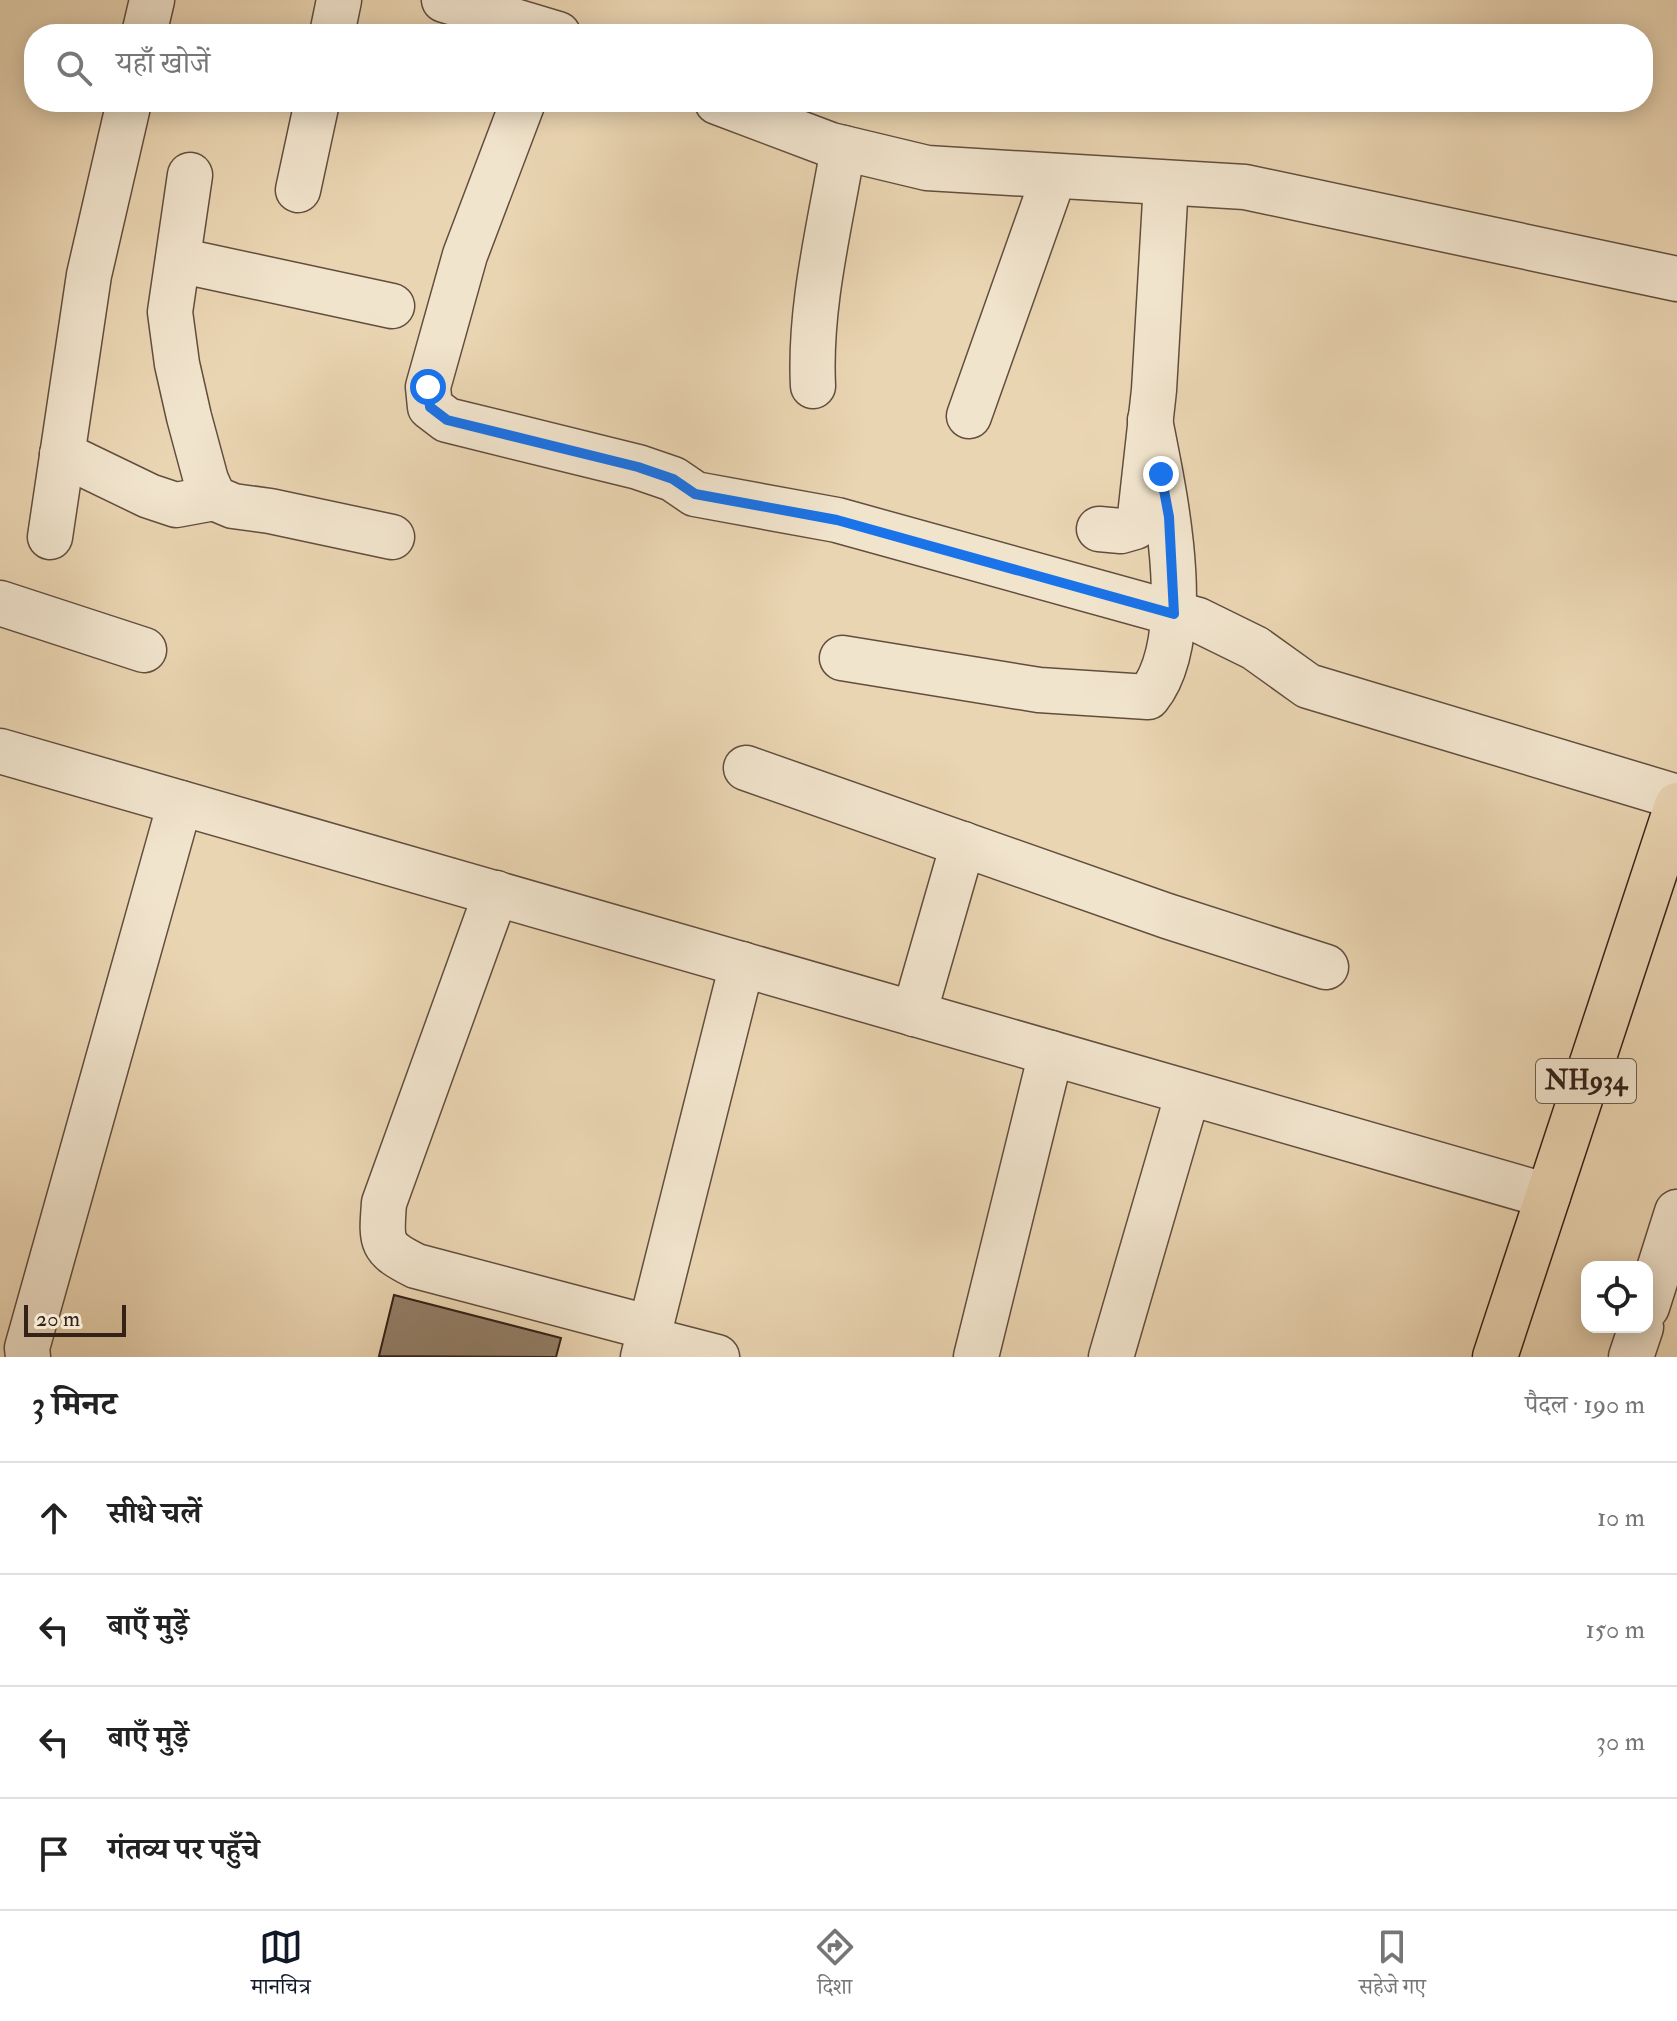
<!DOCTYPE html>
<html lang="hi">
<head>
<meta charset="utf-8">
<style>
	:root { --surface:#fff; --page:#f6f6f6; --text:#222; --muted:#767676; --line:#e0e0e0; --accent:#111827 }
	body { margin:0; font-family:"IM FELL Double Pica","Noto Serif Devanagari",serif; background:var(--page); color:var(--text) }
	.controls { position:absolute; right:24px; bottom:24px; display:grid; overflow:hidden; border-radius:16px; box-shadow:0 4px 20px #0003 }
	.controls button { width:72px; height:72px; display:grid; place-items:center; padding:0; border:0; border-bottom:2px solid var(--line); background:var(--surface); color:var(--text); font:40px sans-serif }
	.scale { position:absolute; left:24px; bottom:20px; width:102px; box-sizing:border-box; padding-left:8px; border:4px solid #342118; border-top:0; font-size:22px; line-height:28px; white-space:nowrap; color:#342118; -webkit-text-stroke:6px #f1e4cd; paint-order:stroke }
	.stop { position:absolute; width:24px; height:24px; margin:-18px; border:6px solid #1a73e8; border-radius:50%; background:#fff }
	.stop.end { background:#1a73e8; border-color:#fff; box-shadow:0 2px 8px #0008 }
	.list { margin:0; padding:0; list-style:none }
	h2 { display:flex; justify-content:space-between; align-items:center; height:104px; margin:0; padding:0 32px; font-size:34px }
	h2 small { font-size:26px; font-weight:400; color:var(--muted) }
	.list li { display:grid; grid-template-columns:52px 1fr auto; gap:24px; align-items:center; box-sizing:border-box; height:112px; padding:0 32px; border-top:2px solid var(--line) }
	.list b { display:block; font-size:30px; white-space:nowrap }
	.list em { font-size:26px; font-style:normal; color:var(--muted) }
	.icon { flex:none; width:44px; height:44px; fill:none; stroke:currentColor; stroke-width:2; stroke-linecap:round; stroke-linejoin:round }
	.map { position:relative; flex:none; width:1677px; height:1357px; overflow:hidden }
	.search { position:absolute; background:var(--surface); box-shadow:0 4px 20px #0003; left:24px; right:24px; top:24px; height:88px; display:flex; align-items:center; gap:20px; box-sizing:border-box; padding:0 28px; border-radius:32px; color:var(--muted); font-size:30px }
	.sheet { height:552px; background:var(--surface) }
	nav { display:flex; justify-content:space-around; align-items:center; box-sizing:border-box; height:112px; border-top:2px solid var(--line); background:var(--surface); font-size:22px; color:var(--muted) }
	nav a { display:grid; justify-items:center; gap:4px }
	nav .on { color:var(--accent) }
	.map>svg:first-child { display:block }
</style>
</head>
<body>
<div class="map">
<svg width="1677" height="1357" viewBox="0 0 1677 1357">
	<rect width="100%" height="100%" fill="#ead5b2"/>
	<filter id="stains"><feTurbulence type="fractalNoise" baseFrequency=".0025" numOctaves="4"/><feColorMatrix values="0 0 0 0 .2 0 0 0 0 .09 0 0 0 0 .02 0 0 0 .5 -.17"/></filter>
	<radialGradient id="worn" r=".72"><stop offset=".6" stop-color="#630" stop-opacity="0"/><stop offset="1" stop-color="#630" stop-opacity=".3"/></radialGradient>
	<polygon fill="#937f68" stroke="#342118" stroke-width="2" points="394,1295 561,1338 556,1357 379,1356"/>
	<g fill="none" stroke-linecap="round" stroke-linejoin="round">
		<g stroke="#624e3e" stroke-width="47">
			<g id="minor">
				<polyline points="444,0 558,34"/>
				<polyline points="144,34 152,0"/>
				<polyline points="332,34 339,0"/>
				<polyline points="523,102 465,255 428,387 430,407 447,420 638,467 673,479 695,494 837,520 1198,620 1255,648 1308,686 1677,797"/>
				<polyline points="717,102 831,145 927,168 1245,187 1677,279"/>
				<polyline points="190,175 170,312 177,364 189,417 206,480 214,498 233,506 270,511 392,537"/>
				<polyline points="298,190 317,102"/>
				<polyline points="178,260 392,306"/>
				<path d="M813 386C809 306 830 226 843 148"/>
				<polyline points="969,416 1054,176"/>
				<polyline points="62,454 149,496 176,505 214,498"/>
				<polyline points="1099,529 1121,531 1135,527 1140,516 1154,390 1166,183"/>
				<polyline points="50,537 89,275 129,102"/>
				<polyline points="0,603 144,650"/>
				<path d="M842 658 1039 690 1148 697C1197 636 1164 492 1150 420"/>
				<polyline points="0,751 1548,1196"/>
				<polyline points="746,768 1167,916 1326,967"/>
				<path d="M496 893 384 1203C381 1243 380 1248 416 1266L651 1328"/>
				<polyline points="914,1014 963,844"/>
				<polyline points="1647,1307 1677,1212"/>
				<polyline points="647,1339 717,1357"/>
				<polyline points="28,1357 27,1348 180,803"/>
				<polyline points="643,1357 742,964"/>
				<polyline points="976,1357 1051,1053"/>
				<polyline points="1111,1357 1188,1093"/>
				<polyline points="1631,1357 1641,1327"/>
			</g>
		</g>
		<g stroke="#342118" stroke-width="47">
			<polyline id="highway" points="1495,1357 1677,805"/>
		</g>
		<use href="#minor" stroke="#f1e4cd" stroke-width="44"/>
		<use href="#highway" stroke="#ead5b2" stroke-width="44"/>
	</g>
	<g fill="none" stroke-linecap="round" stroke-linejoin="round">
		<polyline stroke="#1a73e8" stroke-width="10" points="428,387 430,407 447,420 638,467 673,479 695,494 837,520 1174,614 1169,517 1161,474"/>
	</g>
	<g text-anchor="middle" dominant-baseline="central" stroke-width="6" stroke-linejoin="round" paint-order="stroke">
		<rect fill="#f1e4cd" stroke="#6d5c4e" stroke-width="2" x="1536" y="1059" width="100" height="44" rx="6"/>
		<g font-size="26" font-weight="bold" fill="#342118">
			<text x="1586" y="1081">NH934</text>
		</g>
	</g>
	<rect width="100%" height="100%" filter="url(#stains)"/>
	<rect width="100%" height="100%" fill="url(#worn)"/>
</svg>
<div class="controls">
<button><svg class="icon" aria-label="locate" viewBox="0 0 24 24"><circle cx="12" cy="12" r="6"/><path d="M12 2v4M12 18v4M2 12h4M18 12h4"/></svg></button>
</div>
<div class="scale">20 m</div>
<div class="stop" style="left:428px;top:387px"></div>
<div class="stop end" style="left:1161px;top:474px"></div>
<div class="search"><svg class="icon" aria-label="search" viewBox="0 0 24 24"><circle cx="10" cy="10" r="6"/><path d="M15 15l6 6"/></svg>यहाँ खोजें</div>
</div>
<section class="sheet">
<h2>3 मिनट<small>पैदल · 190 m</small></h2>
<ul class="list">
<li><svg class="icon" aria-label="ahead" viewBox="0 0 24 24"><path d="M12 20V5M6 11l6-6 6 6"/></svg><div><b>सीधे चलें</b></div><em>10 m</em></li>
<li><svg class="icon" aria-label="left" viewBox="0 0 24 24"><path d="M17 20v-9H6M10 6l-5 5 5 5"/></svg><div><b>बाएँ मुड़ें</b></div><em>150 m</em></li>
<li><svg class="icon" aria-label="left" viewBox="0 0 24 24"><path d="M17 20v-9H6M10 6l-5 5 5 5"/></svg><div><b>बाएँ मुड़ें</b></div><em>30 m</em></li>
<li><svg class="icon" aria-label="arrive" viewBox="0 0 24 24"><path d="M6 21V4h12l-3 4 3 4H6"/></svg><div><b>गंतव्य पर पहुँचे</b></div></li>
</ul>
</section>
<nav>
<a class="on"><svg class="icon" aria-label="map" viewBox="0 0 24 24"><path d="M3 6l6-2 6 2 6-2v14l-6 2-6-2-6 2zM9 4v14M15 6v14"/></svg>मानचित्र</a>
<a><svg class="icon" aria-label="directions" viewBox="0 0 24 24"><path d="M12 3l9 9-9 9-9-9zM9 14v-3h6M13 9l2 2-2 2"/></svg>दिशा</a>
<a><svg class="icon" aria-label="saved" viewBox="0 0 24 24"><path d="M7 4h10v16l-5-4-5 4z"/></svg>सहेजे गए</a>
</nav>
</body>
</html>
